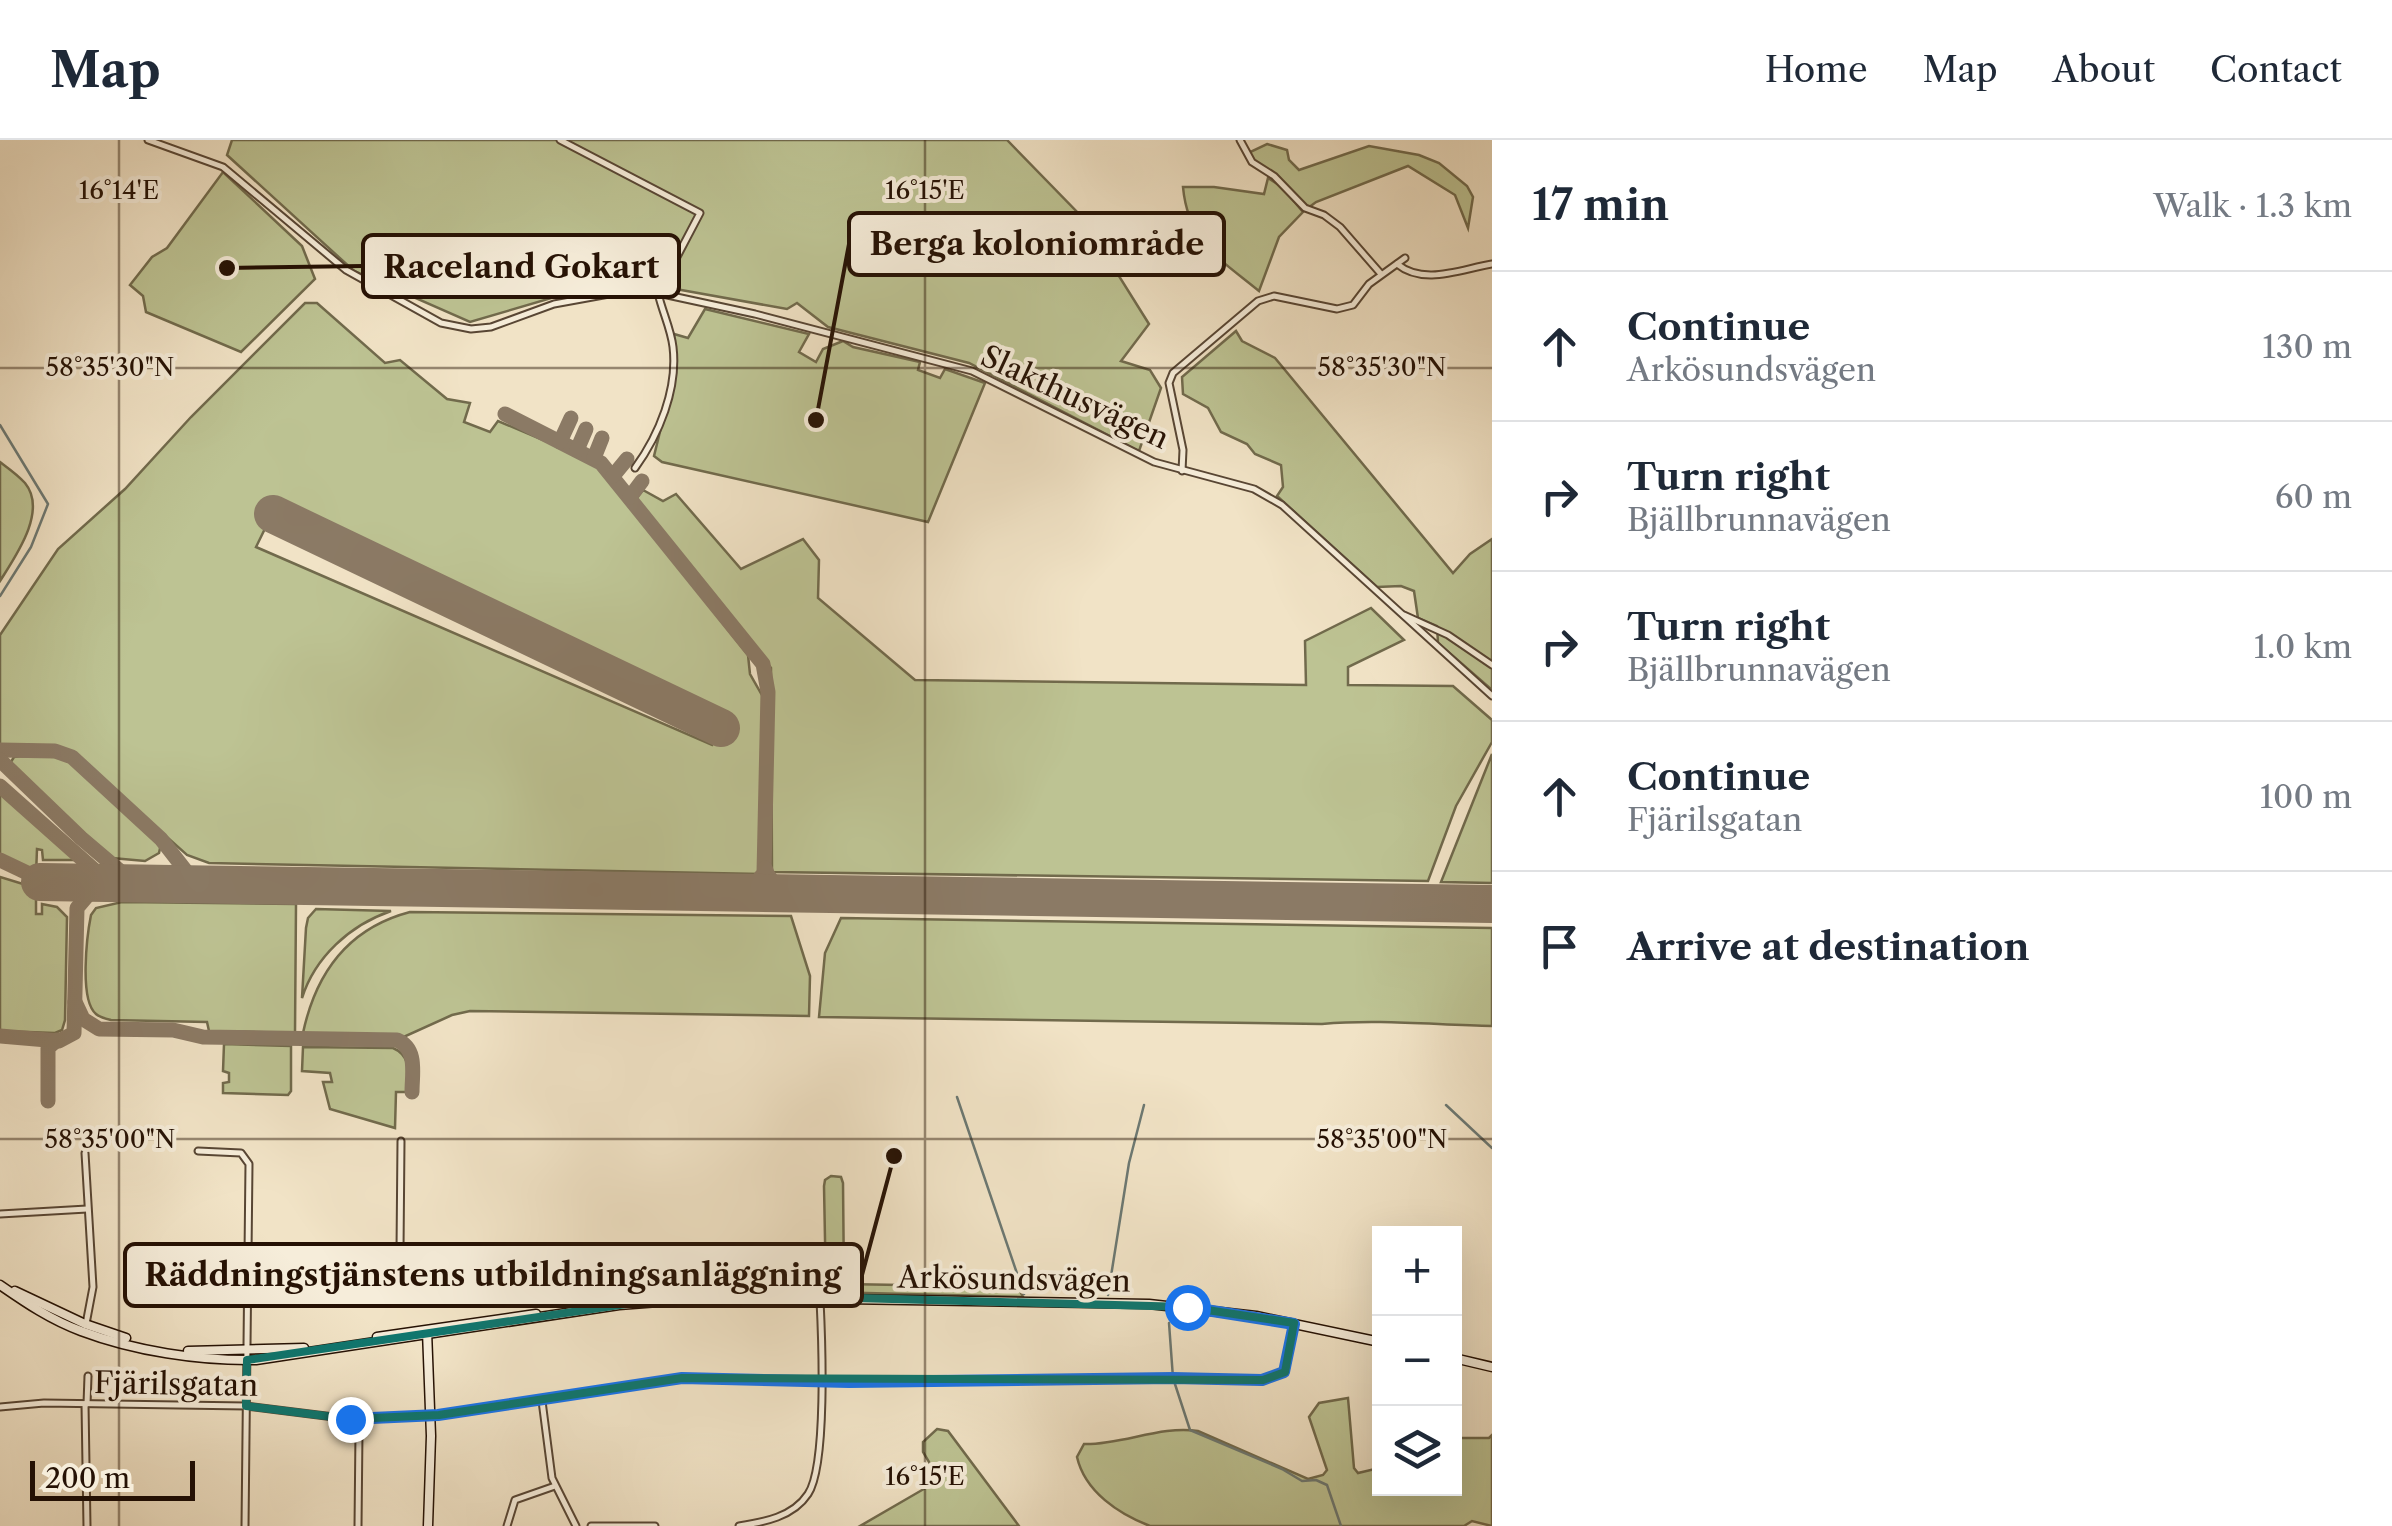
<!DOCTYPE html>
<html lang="en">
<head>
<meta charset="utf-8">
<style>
	:root { --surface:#fff; --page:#f6f6f7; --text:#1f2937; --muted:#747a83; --line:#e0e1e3 }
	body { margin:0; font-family:"Libre Caslon Text",serif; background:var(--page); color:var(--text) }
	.controls { position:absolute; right:30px; bottom:30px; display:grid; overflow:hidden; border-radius:0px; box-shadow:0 10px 40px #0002 }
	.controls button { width:90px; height:90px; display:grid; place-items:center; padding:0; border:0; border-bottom:2px solid var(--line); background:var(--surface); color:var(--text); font:50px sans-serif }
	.scale { position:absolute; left:30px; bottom:25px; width:165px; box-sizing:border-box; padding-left:10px; border:5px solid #251104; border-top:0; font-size:28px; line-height:35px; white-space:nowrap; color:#251104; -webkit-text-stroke:8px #f6edda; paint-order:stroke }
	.stop { position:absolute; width:30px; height:30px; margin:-22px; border:8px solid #1a73e8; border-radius:50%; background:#fff }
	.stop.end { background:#1a73e8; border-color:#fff; box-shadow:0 2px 10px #0008 }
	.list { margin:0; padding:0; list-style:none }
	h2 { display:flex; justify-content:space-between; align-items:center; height:130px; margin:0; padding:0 40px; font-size:42px }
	h2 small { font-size:32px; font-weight:400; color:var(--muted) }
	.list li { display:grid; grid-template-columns:65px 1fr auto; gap:30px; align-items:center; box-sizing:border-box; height:150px; padding:0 40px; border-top:2px solid var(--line) }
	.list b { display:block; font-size:38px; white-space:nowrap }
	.list p { margin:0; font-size:32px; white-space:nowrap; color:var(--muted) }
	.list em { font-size:32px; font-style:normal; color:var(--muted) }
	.icon { flex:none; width:55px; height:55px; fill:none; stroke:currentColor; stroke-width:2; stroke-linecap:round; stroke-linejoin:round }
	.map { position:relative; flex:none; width:1492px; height:1386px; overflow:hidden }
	header { display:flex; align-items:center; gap:60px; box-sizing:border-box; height:140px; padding:0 50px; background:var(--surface); border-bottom:2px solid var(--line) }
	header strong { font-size:48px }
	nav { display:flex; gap:55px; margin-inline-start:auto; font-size:35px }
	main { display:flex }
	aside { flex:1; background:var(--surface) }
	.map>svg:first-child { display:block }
</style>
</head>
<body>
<header>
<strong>Map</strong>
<nav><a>Home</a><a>Map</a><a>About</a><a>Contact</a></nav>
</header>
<main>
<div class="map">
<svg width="1492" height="1386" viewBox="0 0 1492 1386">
	<rect width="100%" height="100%" fill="#f1e3c6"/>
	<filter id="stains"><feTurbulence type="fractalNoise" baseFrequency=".002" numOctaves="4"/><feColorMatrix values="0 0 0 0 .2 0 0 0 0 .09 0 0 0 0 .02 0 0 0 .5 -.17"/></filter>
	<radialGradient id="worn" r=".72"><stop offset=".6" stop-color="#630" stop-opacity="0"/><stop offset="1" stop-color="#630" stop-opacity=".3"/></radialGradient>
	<g fill="#bdc393" stroke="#716a4c" stroke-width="2.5" fill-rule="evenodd">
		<polygon points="232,0 1007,0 1082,77 1149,184 1121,221 1150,230 1161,248 1139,311 969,223 828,187 797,163 787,169 659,146 582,149 470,182 354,131 227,15"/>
		<path d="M1267 4 1287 10 1289 20 1299 30 1369 6 1419 15 1439 23 1467 46 1473 57 1468 88 1455 55 1408 26 1316 62 1308 68C1293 53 1256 28 1248 13Z"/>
		<polygon points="223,32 302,106 315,139 241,212 146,172 143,156 130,145 152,117 167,108"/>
		<path d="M1268 38 1282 47 1303 72 1279 97 1259 151C1220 119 1188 102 1183 47H1214L1264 54Z"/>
		<path d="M305 163H317L385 223 400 220 447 259 470 263 464 282 490 292 498 281 581 316 601 329 748 515 750 534 763 557 765 627 761 734 209 723 187 715 74 614 60 608 0 606V495L58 409 125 349 191 277ZM278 362 727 574 712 605 256 407Z"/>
		<polygon points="705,169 809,194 799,212 816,222 823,209 843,201 853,207 920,222 918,230 940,238 945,229 985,243 928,382 662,322 654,316 675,231 674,194 688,198"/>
		<polygon points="1236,191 1242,201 1275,218 1453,433 1470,414 1492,399 1492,550 1438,503 1437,486 1418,478 1414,451 1401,446 1377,447 1277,356 1283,347 1281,325 1255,314 1247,304 1221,292 1208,268 1183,254 1182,237"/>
		<path d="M0 322C8 328 18 335 25 343 48 371 15 417 0 441Z"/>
		<polygon points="643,350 663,361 676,354 741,429 803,399 819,420 818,458 915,540 1306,545 1305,501 1371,468 1404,500 1348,527 1348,545 1453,546 1492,580 1492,602 1456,666 1428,741 772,732 771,528 636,359"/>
		<polygon points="1492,614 1492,743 1441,742"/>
		<polygon points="21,616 59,617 70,621 161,704 159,713 145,721 112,718 11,628 9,625 14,617"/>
		<polygon points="0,650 77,720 43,720 42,710 37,709 36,735 0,715"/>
		<polygon points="0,737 36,748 36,774 42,774 42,764 57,767 67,777 65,880 62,890 55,893 0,891"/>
		<path d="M122 762 296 764 295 893 209 891 207 882 111 880C107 879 99 877 96 874 79 860 87 795 91 775L96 768Z"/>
		<path d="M316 769 391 771C350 785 315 817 302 858L306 788 308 778Z"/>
		<path d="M410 772 791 776 810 836 809 876 470 871 452 875 397 900 396 896 303 893C316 832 349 788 410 772Z"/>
		<path d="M841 778 1492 788V886C1435 885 1379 879 1322 884L819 877 825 813Z"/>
		<polygon points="224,904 291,906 291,951 288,955 223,953 223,943 229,942 229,933 223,931"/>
		<path d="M303 907 393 908C412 916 408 934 408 952H396L395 988 330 969 323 942H332L330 933 302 931Z"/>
		<polygon points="831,1036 841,1037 843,1043 844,1144 1018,1147 1023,1157 826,1152 824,1046 825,1040"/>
		<path d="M1348 1258 1354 1328 1358 1333 1379 1328 1380 1348H1454L1455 1298H1489L1492 1295V1386L1472 1381 1464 1386H1150C1119 1374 1085 1352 1077 1317L1084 1304C1122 1305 1161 1285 1198 1291L1308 1339 1323 1335 1327 1330 1309 1277 1319 1263Z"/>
		<polygon points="937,1289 948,1291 1019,1386 860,1386 929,1346 935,1332 923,1312 923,1302"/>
	</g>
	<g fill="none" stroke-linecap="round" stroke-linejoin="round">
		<g stroke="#6c7872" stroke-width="2.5">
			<polyline points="0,285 48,364 31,407 0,456"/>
			<polyline points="957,957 1024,1154"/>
			<polyline points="1446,965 1492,1008"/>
			<polyline points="1108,1155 1129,1023 1144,965"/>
			<polyline points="1169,1183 1173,1238 1190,1290 1282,1329 1302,1341 1316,1340 1327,1345 1341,1386"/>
		</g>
		<g stroke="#8b7a65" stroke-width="15">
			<polyline points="505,274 601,323 763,524 768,552 764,733 751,749 715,752"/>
			<polyline points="560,302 571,278"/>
			<polyline points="577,310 586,289"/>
			<polyline points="594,318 602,298"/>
			<polyline points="613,336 627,319"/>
			<polyline points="630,357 642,341"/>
			<polyline points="0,610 55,611 72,617 161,699 196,744"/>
			<polyline points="0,620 81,698 134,743"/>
			<polyline points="0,646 109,743"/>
			<polyline points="0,720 40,739"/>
			<path d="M765 728C772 753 799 752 821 754"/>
			<path d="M75 862 83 879 99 889 173 890 203 897 397 900C418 909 412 933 412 952"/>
			<polyline points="0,896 59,901 74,893 77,768 94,748 117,743"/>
			<polyline points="48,961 48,908 57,900"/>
		</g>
		<g stroke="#8b7a65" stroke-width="38">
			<polyline points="273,374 721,588"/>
			<polyline points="40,742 1492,764"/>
		</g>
		<g stroke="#584634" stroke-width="9">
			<g id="street">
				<polyline points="148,0 223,27 346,130 441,183 471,189 491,187 554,164 620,152 658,153 755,174 972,231 1154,322 1254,349 1282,365 1492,556"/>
				<path d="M560 0 700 73 658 153C662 171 671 189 673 207 678 249 659 295 635 328"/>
				<polyline points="1240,0 1252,22 1274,36 1305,68 1324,75 1340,87 1381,134"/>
				<path d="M1397 124C1424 146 1461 129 1492 124"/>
				<polyline points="1182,331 1183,310 1169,243 1173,233 1258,161 1274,156 1337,169 1353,165 1369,144 1405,118"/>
				<polyline points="1404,475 1448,495 1492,525"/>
				<polyline points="198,1011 241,1013 249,1024 245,1386"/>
				<polyline points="85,1013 93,1147 86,1184"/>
				<polyline points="0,1074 87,1069"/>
				<polyline points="248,1121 394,1122 400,1110 401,1001"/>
				<polyline points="542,1261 552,1338 576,1386"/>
				<polyline points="85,1264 87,1386"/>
				<polyline points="87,1264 88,1236"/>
				<polyline points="0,1267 44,1263 246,1266 350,1279 439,1275 682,1238 849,1242 1173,1238 1263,1240 1285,1232 1294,1183"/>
				<polyline points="350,1279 359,1292 358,1386"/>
				<polyline points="507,1386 515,1360 555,1346"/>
				<polyline points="591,1386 655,1386"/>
				<path d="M739 1386C764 1382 793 1377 808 1354 827 1326 822 1200 820 1160"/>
			</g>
		</g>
		<g stroke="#251104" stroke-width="11">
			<g id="secondary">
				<path d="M0 1145C26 1163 51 1180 81 1191 134 1211 199 1221 256 1220L619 1165 724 1157 1149 1164 1256 1176 1380 1202"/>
				<polyline points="15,1151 85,1184 126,1198"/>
				<polyline points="427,1191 431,1296 428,1386"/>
				<polyline points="377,1197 536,1174"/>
				<polyline points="188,1211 304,1208"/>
				<polyline points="1454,1218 1492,1227"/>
			</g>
		</g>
		<use href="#street" stroke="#f6edda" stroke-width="5"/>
		<use href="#secondary" stroke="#f6edda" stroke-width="8"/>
	</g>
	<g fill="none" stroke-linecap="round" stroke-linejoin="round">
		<polyline stroke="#1a73e8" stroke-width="12" points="350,1279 438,1275 682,1238 849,1242 1173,1238 1262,1240 1284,1232 1294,1184 1187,1167"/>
	</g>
	<path fill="none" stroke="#0f766e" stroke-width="8" stroke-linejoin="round" d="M820 1157 1187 1167 1294 1183 1285 1232 1263 1240 682 1238 439 1275 350 1279 246 1266 247 1220 633 1163Z"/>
	<path fill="none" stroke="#251104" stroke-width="2.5" stroke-opacity="0.45" d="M119 0V1386M925 0V1386M0 228H1492M0 999H1492"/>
	<g text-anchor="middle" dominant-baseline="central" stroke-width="8" stroke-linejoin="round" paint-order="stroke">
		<g font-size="30" fill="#251104" stroke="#f6edda">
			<text transform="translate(1075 257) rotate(25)">Slakthusvägen</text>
			<text transform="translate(1014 1139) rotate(1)">Arkösundsvägen</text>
			<text transform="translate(176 1244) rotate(1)">Fjärilsgatan</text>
		</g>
	</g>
	<g font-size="25" text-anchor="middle" fill="#251104" stroke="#f6edda" stroke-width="8" stroke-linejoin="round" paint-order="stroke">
		<text x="119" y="59">16°14'E</text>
		<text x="925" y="59">16°15'E</text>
		<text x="110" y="236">58°35'30"N</text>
		<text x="1382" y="236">58°35'30"N</text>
		<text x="110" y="1008">58°35'00"N</text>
		<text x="1382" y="1008">58°35'00"N</text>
		<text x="925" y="1345">16°15'E</text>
	</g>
	<path fill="none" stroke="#251104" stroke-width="4" d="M816 280L849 104M227 128L363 126M894 1016L862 1135"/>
	<g fill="#251104" stroke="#f6edda" stroke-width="4">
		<circle cx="816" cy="280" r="10"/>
		<circle cx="227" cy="128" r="10"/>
		<circle cx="894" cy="1016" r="10"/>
	</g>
	<g fill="#f6edda" stroke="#251104" stroke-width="4">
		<rect x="849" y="73" width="375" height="62" rx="10"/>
		<rect x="363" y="95" width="316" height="62" rx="10"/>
		<rect x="125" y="1104" width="737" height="62" rx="10"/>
	</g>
	<g font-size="32" text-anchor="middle" font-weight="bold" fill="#251104">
		<text x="1037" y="115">Berga koloniområde</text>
		<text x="521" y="138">Raceland Gokart</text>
		<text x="493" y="1146">Räddningstjänstens utbildningsanläggning</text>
	</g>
	<rect width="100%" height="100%" filter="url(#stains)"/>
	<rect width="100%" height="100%" fill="url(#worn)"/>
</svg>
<div class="controls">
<button>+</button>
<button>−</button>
<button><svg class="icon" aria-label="layers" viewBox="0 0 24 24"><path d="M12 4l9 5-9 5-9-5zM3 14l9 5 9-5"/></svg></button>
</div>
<div class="scale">200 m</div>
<div class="stop" style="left:1187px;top:1167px"></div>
<div class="stop end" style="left:350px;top:1279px"></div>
</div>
<aside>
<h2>17 min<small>Walk · 1.3 km</small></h2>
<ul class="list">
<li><svg class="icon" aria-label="ahead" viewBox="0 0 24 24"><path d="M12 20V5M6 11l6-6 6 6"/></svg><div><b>Continue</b><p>Arkösundsvägen</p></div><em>130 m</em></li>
<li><svg class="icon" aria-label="right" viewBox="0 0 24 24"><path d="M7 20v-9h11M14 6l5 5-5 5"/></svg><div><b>Turn right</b><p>Bjällbrunnavägen</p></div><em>60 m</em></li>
<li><svg class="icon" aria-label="right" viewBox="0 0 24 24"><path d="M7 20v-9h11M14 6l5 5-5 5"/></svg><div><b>Turn right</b><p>Bjällbrunnavägen</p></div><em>1.0 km</em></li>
<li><svg class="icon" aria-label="ahead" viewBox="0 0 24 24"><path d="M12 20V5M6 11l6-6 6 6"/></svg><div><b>Continue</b><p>Fjärilsgatan</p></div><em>100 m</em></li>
<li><svg class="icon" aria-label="arrive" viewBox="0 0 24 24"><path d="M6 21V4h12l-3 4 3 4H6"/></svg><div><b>Arrive at destination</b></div></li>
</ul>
</aside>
</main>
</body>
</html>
